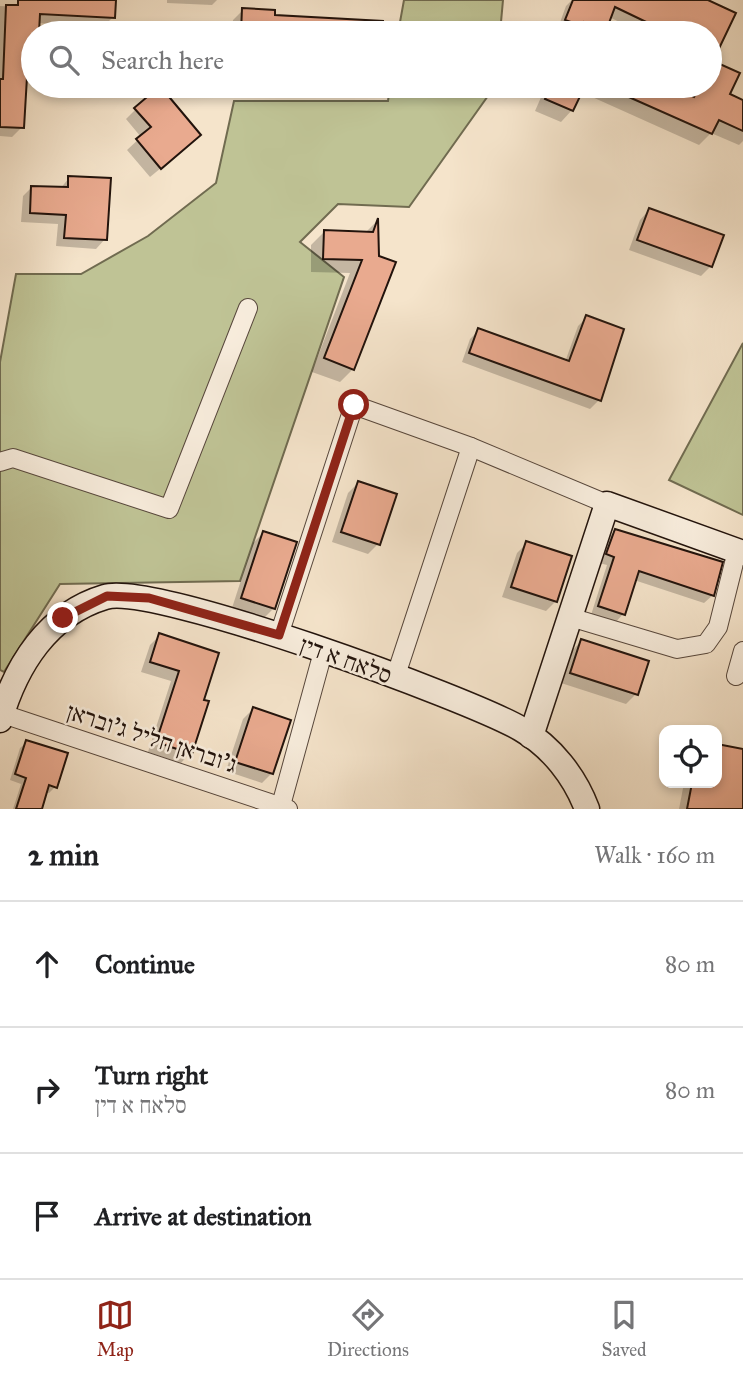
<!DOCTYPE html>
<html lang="en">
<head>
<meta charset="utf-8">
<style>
	:root { --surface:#fff; --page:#f2f2f2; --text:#202124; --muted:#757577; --line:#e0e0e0; --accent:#8f2418 }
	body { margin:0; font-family:"IM FELL Great Primer","Frank Ruhl Libre",serif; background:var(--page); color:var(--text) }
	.controls { position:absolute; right:21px; bottom:21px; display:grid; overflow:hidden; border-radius:14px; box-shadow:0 4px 10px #0003 }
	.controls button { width:63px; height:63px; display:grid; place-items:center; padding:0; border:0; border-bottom:2px solid var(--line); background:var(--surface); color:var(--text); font:35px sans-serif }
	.stop { position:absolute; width:21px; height:21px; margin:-16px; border:5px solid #8f2418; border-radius:50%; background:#fff }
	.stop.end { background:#8f2418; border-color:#fff; box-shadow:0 2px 7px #0008 }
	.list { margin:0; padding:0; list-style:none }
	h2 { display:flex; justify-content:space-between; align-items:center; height:91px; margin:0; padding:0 28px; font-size:30px }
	h2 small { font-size:23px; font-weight:400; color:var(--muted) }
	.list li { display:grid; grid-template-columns:46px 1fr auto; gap:21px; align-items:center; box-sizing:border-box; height:126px; padding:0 28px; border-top:2px solid var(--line) }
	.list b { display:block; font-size:26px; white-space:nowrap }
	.list p { margin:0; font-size:23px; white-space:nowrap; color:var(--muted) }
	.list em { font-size:23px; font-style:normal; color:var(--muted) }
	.icon { flex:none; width:38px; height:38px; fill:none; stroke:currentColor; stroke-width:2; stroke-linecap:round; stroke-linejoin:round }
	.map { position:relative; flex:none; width:743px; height:809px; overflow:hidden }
	.search { position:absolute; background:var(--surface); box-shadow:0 4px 10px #0003; left:21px; right:21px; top:21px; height:77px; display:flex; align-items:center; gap:18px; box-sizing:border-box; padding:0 24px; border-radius:38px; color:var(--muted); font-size:26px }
	.sheet { height:469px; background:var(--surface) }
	nav { display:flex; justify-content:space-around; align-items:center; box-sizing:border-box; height:98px; border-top:2px solid var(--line); background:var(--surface); font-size:19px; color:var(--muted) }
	nav a { display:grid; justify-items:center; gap:4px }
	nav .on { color:var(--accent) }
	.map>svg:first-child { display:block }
</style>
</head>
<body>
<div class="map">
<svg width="743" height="809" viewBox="0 0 743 809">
	<rect width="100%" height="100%" fill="#f5e4cb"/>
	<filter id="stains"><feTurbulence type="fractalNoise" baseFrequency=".00286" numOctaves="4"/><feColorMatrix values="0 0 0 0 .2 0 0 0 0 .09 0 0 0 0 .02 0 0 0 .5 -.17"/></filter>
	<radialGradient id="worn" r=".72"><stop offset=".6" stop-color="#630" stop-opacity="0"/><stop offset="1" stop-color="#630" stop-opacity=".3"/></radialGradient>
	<g fill="#bfc395" stroke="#706b50" stroke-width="2">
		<polygon points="404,0 503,0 500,33 398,33"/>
		<polygon points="390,86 495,86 409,207 338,204 300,242 344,277 240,581 60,584 4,672 0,670 0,362 16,274 81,274 148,236 216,183 234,101 388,101"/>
		<polygon points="743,343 743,515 669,480"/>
	</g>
	<g fill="#0003">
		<polygon points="38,0 114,0 113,17 103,27 38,23 37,33 33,33 33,62 25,70 22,127 12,137 0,136 0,6 37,8"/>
		<polygon points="167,0 217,0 212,5 167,3"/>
		<polygon points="572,0 704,0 714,54 710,59 710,33 643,33 609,17 601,33 576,33 558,28 566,6"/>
		<polygon points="243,10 273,16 357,21 356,33 232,33 233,20"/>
		<polygon points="710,62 737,74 728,95 743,102 743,141 739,145 711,133 699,145 581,92 572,110 561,122 535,111 546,86 665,86 689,97 694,86 710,86"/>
		<polygon points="136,109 189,145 150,177 127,150 141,137 126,119"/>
		<polygon points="69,178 105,239 96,249 56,246 58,224 21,222 23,196 32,187 60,189"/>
		<polygon points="649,210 711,266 701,276 629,250 640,220"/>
		<polygon points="376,222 377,257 353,369 340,382 312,372 350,273 311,272 311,245 324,232 365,233"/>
		<polygon points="587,317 599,400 590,409 462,362 470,339 479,330 565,362 578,326"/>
		<polygon points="358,483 378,544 368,554 332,542 348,493"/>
		<polygon points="615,531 713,595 704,603 634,580 623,614 615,623 591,615 607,565 599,563 607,539"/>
		<polygon points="263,533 274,608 264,618 232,608 253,543"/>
		<polygon points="527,543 556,601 546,611 502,597 517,553"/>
		<polygon points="160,635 202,701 190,753 181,763 148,752 171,681 141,672 150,645"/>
		<polygon points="581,641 636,694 626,704 561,683 572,651"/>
		<polygon points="253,709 272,773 262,783 226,771 243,719"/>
		<polygon points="27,742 55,787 49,793 45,792 40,809 13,809 21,784 10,780 20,748"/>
		<polygon points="717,744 743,750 743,809 679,809 684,783 717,783"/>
	</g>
	<g fill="#e9aa8f" stroke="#22130c" stroke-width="2">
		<polygon points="18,0 116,0 115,18 40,14 39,33 33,33 33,60 28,60 24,128 0,127 0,79 3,79 6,5 18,5"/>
		<polygon points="573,0 708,0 736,13 713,61 740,73 730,94 743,100 743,131 719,120 712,134 604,86 669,86 694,97 699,86 710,86 710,33 669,33 615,7 606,31 584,22 582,26 565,20"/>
		<polygon points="242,8 275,10 275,15 383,21 383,33 241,33"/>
		<polygon points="160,86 201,135 161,169 136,139 151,127 134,108"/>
		<polygon points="551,86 585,86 573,111 545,99"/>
		<polygon points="68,176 111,178 107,240 64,238 66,215 30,213 31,186 68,187"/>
		<polygon points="649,208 724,235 712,267 637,240"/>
		<polygon points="378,218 379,256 396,262 354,370 324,358 362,260 323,259 324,230 373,232"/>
		<polygon points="586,315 624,329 601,401 469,353 478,328 569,361"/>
		<polygon points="358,481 397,494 380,545 341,532"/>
		<polygon points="615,529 723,562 714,596 639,571 625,615 598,606 614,557 606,554"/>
		<polygon points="263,531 297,542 275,609 241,598"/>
		<polygon points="526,541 572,556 557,602 511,587"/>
		<polygon points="159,633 219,653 204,700 209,701 192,754 156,742 179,671 150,662"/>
		<polygon points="581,639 649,661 638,695 570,673"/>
		<polygon points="253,707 291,720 273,774 235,762"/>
		<polygon points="26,740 68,753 57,788 49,785 42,809 16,809 26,778 15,774"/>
		<polygon points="717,744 743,749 743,809 687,809 692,783 717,783"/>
	</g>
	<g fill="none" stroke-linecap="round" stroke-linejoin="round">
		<g stroke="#57473c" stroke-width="20">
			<g id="street">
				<polyline points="0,462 13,458 169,509 248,308"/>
				<polyline points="570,617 677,649 706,644 718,627 737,551"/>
				<polyline points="279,635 354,405 471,447 607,504"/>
				<polyline points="736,676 743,651"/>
				<polyline points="395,678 471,447"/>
				<polyline points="0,713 288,809"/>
				<polyline points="280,809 323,652"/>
			</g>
		</g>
		<g stroke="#22130c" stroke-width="27">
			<g id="secondary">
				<path d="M0 720C16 665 48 614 105 597 152 582 470 699 521 729 552 747 575 777 587 809"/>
				<polyline points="531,736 607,504 743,553"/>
			</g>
		</g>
		<use href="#street" stroke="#f8eddd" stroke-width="18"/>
		<use href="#secondary" stroke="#f8eddd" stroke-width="24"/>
	</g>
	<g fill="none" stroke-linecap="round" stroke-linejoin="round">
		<polyline stroke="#8f2418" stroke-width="9" points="63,618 107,596 149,598 279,635 354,405"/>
	</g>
	<g text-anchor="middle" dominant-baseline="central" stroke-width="5" stroke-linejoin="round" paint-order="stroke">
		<g font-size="24" fill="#22130c" stroke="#f8eddd">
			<text transform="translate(346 660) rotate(20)">סלאח א דין</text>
			<text transform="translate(152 738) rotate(18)">ג'ובראן חליל ג'ובראן</text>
		</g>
	</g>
	<rect width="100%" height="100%" filter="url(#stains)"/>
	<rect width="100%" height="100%" fill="url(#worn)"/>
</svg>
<div class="controls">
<button><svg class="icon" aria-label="locate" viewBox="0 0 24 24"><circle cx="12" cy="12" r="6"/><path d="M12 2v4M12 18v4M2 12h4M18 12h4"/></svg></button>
</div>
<div class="stop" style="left:354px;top:405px"></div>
<div class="stop end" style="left:63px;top:618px"></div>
<div class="search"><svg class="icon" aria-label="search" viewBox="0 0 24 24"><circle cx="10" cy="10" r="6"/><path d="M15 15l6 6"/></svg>Search here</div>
</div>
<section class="sheet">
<h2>2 min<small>Walk · 160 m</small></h2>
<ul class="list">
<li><svg class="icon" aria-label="ahead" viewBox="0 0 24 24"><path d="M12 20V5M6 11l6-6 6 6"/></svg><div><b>Continue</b></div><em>80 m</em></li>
<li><svg class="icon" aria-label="right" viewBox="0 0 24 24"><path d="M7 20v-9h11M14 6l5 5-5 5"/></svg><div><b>Turn right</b><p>סלאח א דין</p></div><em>80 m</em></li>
<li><svg class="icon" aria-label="arrive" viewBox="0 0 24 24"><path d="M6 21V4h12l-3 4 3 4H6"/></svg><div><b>Arrive at destination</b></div></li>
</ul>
</section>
<nav>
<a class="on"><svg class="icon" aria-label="map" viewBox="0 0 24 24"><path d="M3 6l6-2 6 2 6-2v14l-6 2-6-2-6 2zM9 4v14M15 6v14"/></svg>Map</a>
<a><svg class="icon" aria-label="directions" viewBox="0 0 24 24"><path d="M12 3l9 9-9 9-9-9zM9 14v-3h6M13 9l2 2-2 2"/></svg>Directions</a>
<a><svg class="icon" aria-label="saved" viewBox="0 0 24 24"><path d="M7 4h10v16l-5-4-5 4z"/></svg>Saved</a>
</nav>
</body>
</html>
